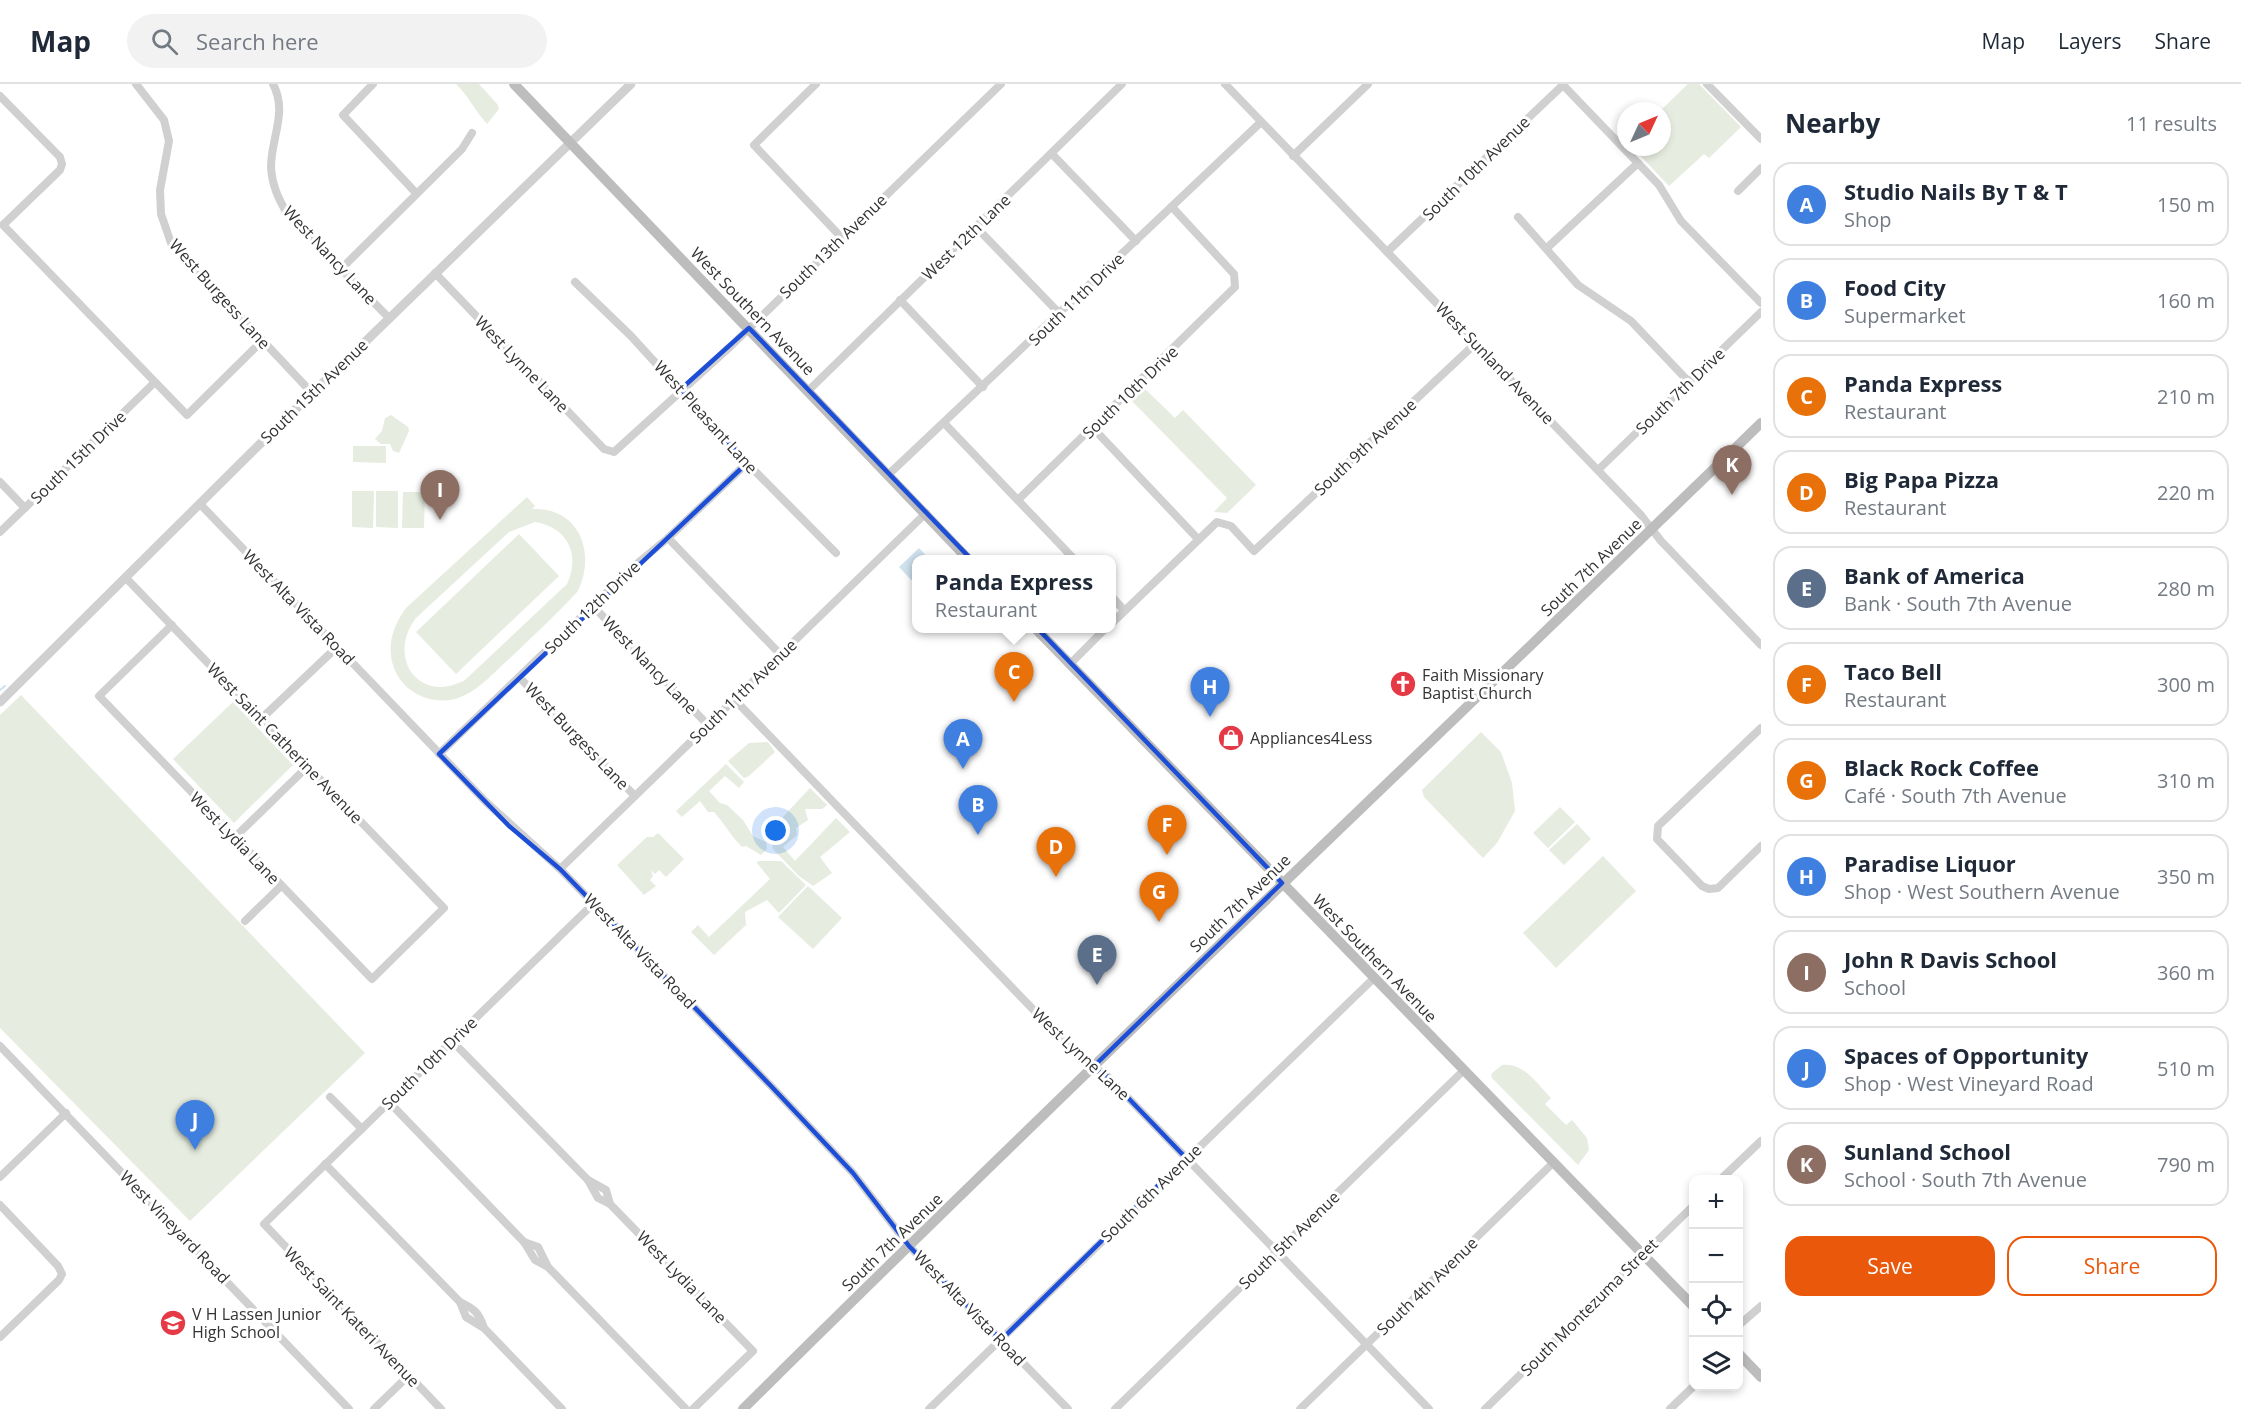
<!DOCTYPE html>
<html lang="en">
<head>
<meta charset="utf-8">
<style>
	:root { --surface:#fff; --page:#f2f2f3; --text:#1f2937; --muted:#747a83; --line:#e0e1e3; --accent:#ea580c }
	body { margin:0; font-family:"Open Sans",sans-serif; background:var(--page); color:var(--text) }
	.controls { position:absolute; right:18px; bottom:18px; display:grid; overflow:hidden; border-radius:12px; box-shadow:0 3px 9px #0003 }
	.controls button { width:54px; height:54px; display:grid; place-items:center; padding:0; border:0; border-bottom:2px solid var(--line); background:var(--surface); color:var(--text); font:30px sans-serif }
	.compass { position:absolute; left:1617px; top:18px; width:54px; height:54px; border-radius:50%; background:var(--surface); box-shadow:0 3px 9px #0003; rotate:46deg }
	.you { position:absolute; left:776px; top:747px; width:21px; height:21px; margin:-15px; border:4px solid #fff; border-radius:50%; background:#1a73e8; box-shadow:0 0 0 9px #1a73e833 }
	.badge { display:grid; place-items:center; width:39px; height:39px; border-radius:50%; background:var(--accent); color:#fff; font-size:20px; font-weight:700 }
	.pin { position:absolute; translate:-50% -50px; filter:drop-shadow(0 2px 3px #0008) }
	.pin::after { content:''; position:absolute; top:32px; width:21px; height:18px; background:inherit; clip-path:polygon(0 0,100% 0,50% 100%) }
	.popup { position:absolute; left:912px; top:471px; width:204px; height:78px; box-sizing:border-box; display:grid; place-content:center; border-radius:12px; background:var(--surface); filter:drop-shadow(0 2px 4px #0005); font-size:20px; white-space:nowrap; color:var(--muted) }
	.popup b { font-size:22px; color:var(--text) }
	.popup::after { content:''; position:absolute; left:50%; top:100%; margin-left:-12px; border:12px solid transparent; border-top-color:var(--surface) }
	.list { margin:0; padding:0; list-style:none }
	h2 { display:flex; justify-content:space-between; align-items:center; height:78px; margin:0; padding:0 24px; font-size:26px }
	h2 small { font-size:20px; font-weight:400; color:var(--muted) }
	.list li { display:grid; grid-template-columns:39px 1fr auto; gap:18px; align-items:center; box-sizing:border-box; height:84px; margin:0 12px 12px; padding:0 12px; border:2px solid var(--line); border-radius:18px }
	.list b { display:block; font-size:22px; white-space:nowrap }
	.list p { margin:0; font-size:20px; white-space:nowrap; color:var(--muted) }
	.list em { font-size:20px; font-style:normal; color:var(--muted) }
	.actions { display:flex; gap:12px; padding:18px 24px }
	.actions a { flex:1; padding:14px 0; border:2px solid var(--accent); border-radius:18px; text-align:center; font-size:21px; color:var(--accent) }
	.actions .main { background:var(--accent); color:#fff }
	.icon { flex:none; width:33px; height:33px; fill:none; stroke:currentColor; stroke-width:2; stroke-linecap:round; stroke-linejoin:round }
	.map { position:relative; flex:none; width:1761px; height:1325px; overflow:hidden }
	header { display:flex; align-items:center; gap:36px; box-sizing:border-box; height:84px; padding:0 30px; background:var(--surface); border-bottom:2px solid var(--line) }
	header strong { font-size:28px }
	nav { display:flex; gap:33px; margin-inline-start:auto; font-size:21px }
	.search { width:420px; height:54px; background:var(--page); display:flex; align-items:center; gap:15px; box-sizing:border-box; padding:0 21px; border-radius:33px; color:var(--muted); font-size:22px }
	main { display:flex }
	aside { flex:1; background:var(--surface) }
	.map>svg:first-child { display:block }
</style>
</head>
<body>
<header>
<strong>Map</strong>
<div class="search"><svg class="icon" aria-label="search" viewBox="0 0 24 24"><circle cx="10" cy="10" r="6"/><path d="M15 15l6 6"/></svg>Search here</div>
<nav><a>Map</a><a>Layers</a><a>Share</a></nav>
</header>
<main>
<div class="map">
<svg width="1761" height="1325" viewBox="0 0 1761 1325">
	<rect width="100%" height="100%" fill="#fff"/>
	<g fill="#e6ecdf" fill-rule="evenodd">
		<path d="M456 0H479L498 21 499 25 487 40C475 27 470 14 456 0Z"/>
		<polygon points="1688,0 1699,0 1741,43 1709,74 1704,70 1669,102 1632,63 1662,63 1662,27 1660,27"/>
		<polygon points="1144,304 1175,334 1183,326 1256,401 1227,429 1214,428 1227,414 1132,317"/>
		<polygon points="391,331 408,343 409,347 399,369 393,367 390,360 381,360 375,355 382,347 385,334"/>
		<polygon points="353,362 386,362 386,379 353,378"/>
		<polygon points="352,407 374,407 373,444 352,443"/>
		<polygon points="376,407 398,407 398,444 376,443"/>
		<polygon points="403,408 425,408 424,444 402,444"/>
		<path d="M527 413 535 422 532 425C580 423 596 469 578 507 556 531 532 553 509 575 494 588 481 604 463 612 437 624 404 611 394 584 386 562 393 542 406 524ZM535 438C567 443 581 470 567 500L465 596C419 621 386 573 416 534L509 448Z"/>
		<polygon points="519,450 559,492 456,590 416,548"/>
		<polygon points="21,611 365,969 190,1137 0,944 0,631"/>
		<polygon points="233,618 293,681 234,739 173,675"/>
		<polygon points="1481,648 1501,668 1512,699 1515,727 1497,759 1483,774 1424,713 1422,706"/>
		<polygon points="768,658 775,668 749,692 744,694 728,677 749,659"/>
		<path d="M726 680 744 698 739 704 725 692 709 707 720 719 727 721 743 736 753 752 766 758 767 765 761 771 746 762 742 763C731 752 724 739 714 728H708L700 717 682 733 676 727Z"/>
		<path d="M810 704 827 721 822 725H805L808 736 796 744 797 751 783 763 795 777 836 734 850 748 820 773 832 789 813 802 799 792 773 765 772 760C785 750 780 750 782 734Z"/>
		<polygon points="1560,723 1575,738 1548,764 1533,749"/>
		<polygon points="1577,740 1591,755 1564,781 1549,766"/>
		<polygon points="658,749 684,775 666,793 659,786 655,790 651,786 653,792 650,796 656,802 644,811 617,781 647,753 653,753"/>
		<polygon points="1603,772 1636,807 1556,884 1523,849"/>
		<polygon points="758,777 781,777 806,801 779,829 767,816 745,828 746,841 714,871 691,848 698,841 709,853 770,795 757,779"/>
		<polygon points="808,802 842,834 813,865 778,833"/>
		<path d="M1502 981C1524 978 1537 1000 1551 1014L1545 1020 1566 1041 1572 1036 1587 1054 1589 1066 1578 1081 1492 994 1491 990Z"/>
	</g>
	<polygon fill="#cfe2ee" points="919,464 929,475 916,476 916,501 899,483"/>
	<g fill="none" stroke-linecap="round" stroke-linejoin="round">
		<polyline stroke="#cfe2ee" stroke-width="2" points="0,606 5,602"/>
		<g stroke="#d0d0d0" stroke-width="8">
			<polyline points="136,0 164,36 169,57 160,106 161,130 171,159 312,309"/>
			<path d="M273 0C288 28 271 54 271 83 272 102 279 116 288 131L389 234"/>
			<polyline points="373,0 343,31 416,109"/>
			<polyline points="816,0 754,61 841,153"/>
			<polyline points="1225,0 1640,430 1661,457 1761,561"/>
			<polyline points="1707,0 1761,55"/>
			<polyline points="1563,1 1659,101 1681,137 1761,219"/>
			<polyline points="0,12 60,73 62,80 60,86 3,141 187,331 262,257"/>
			<polyline points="1052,70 1136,157"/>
			<polyline points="1293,72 1368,0"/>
			<polyline points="1738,107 1761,84"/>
			<polyline points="1518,133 1578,201 1631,237 1689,298"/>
			<polyline points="976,143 1060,230"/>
			<polyline points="1547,164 1638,79"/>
			<polyline points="1387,168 1564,0"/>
			<polyline points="342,184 462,65 472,49"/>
			<polyline points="435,189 604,365 614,368 732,261 1001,0"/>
			<polyline points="575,198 631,252 747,379 836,469"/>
			<polyline points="900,216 983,303"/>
			<polyline points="809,306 1122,0"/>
			<polyline points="944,339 1075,476"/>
			<polyline points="1093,344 1198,455"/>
			<polyline points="1598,386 1761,228"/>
			<polyline points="889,390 1261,38"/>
			<polyline points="0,398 25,424"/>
			<polyline points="1018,416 1235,203 1234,190 1172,123"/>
			<polyline points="201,421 486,718 560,785 771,1002 853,1089 909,1162 1068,1325"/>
			<polyline points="0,448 155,298"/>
			<polyline points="668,454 780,570"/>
			<polyline points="126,494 444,824 372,895 99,612 172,541"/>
			<polyline points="1112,513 1124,526"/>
			<polyline points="592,521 708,641"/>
			<polyline points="1112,539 1217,438 1231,442 1254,467 1476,259"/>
			<polyline points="1070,580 1106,544"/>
			<polyline points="519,593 635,712"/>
			<polyline points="734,615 1078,972 1107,992 1429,1325"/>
			<polyline points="262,634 337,563"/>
			<polyline points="1761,644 1658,742 1657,755 1702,802 1709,805 1718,804 1761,762"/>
			<polyline points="439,670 633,483 668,454 747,379"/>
			<polyline points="234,754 307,683"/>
			<polyline points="560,785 926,429"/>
			<polyline points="245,837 281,802"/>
			<polyline points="452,957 588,1096 598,1114 610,1120 753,1267 693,1325"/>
			<polyline points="0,962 349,1325"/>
			<polyline points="330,1013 362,1045"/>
			<polyline points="389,1018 524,1158 535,1176 548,1183 686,1325"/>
			<polyline points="325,1080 460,1218 466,1233 484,1244 562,1325"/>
			<polyline points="0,1093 66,1029"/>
			<polyline points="588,1096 606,1106 610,1120"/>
			<polyline points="1720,1096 1761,1057"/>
			<polyline points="0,1121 58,1182 62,1190 59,1196 0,1253"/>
			<polyline points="524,1158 538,1163 548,1183"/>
			<path d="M460 1218C475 1225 479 1229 484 1244"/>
			<polyline points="1738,1242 1761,1222"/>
			<polyline points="374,1325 408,1292"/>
			<polyline points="441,1325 264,1140 594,819"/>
			<polyline points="929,1325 1374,894"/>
			<polyline points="1115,1325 1463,987"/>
			<polyline points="1300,1325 1553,1079"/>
			<polyline points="1485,1325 1694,1121"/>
			<polyline points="1670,1325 1694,1302"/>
		</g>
		<polyline stroke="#d0d0d0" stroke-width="9" points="0,618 267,353 631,0"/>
		<g stroke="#bdbdbd" stroke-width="10">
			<polyline points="514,0 969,476"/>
			<polyline points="1035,544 1694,1223"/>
			<polyline points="1738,1269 1761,1293"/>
			<path d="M743 1325C1079 992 1422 668 1761 339"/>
		</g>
	</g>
	<path fill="none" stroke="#1d4ed8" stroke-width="4.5" stroke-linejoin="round" d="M749 244 1282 799 1092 984 1107 992 1186 1074 1001 1256 909 1162 853 1089 771 1002 560 785 509 742 439 670 747 379 681 305Z"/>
	<defs>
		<g id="church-disc" transform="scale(1.35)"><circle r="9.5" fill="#e63946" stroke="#fff"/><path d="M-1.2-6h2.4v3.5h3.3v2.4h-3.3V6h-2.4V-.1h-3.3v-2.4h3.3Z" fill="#fff"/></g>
		<g id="shop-disc" transform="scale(1.35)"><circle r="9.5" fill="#e63946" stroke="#fff"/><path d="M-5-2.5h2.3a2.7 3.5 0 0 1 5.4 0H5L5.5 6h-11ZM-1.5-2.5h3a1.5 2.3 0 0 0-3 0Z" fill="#fff"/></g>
		<g id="school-disc" transform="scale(1.35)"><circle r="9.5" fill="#e63946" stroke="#fff"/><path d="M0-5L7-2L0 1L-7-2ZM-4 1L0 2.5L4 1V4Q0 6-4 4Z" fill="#fff"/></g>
	</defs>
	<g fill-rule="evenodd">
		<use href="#church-disc" x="1403" y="600"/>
		<use href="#shop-disc" x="1231" y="654"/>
		<use href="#school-disc" x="173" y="1239"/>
	</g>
	<g text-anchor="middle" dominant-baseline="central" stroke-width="6" stroke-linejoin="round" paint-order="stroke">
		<g font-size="16" fill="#333" stroke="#fff">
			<text transform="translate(1476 84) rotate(-44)">South 10th Avenue</text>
			<text transform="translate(966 153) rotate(-44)">West 12th Lane</text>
			<text transform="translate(833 162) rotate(-44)">South 13th Avenue</text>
			<text transform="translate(330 171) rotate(47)">West Nancy Lane</text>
			<text transform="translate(220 210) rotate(48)">West Burgess Lane</text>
			<text transform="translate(1076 215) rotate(-44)">South 11th Drive</text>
			<text transform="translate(753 227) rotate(46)">West Southern Avenue</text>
			<text transform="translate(1495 279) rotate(46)">West Sunland Avenue</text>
			<text transform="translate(522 280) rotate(46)">West Lynne Lane</text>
			<text transform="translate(314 307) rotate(-44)">South 15th Avenue</text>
			<text transform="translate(1680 307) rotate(-44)">South 7th Drive</text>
			<text transform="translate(1130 308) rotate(-44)">South 10th Drive</text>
			<text transform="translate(706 333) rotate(48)">West Pleasant Lane</text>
			<text transform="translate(1365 363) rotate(-43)">South 9th Avenue</text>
			<text transform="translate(78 373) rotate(-44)">South 15th Drive</text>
			<text transform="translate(1591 483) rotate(-44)">South 7th Avenue</text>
			<text transform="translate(299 523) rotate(46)">West Alta Vista Road</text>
			<text transform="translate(592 523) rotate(-44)">South 12th Drive</text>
			<text transform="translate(650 581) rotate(46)">West Nancy Lane</text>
			<text transform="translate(743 607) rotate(-44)">South 11th Avenue</text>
			<text transform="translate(577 652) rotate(46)">West Burgess Lane</text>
			<text transform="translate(285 659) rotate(46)">West Saint Catherine Avenue</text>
			<text transform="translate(235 754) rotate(46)">West Lydia Lane</text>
			<text transform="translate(1240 819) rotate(-44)">South 7th Avenue</text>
			<text transform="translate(640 867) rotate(46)">West Alta Vista Road</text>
			<text transform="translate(1375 874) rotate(46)">West Southern Avenue</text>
			<text transform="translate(1081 970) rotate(43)">West Lynne Lane</text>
			<text transform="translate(429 979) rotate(-44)">South 10th Drive</text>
			<text transform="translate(1151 1109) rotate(-44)">South 6th Avenue</text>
			<text transform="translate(175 1143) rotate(46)">West Vineyard Road</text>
			<text transform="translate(1289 1156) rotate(-44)">South 5th Avenue</text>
			<text transform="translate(892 1158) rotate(-44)">South 7th Avenue</text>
			<text transform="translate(682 1193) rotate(46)">West Lydia Lane</text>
			<text transform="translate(1427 1202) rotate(-44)">South 4th Avenue</text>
			<text transform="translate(1589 1223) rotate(-45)">South Montezuma Street</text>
			<text transform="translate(970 1224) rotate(46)">West Alta Vista Road</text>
			<text transform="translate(352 1233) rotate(46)">West Saint Kateri Avenue</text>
		</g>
		<g font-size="16" fill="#333" stroke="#fff" text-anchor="start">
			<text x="1422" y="591">Faith Missionary<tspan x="1422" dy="18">Baptist Church</tspan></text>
			<text x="1250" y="654">Appliances4Less</text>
			<text x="192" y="1230">V H Lassen Junior<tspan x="192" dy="18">High School</tspan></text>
		</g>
	</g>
</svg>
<div class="controls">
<button>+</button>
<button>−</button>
<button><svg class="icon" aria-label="locate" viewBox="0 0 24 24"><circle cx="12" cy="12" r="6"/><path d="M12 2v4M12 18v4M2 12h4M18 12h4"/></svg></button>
<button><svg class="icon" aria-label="layers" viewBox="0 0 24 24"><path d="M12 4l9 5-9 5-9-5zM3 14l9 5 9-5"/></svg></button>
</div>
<svg class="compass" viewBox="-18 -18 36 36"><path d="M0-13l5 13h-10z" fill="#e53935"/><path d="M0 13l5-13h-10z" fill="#747a83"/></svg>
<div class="you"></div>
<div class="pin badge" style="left:963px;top:685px;background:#3f7fe0">A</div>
<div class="pin badge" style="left:978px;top:751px;background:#3f7fe0">B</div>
<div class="pin badge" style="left:1014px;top:618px;background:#e8710a">C</div>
<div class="popup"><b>Panda Express</b>Restaurant</div>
<div class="pin badge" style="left:1056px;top:793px;background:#e8710a">D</div>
<div class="pin badge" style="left:1097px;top:901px;background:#5c6f8a">E</div>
<div class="pin badge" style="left:1167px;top:771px;background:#e8710a">F</div>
<div class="pin badge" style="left:1159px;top:838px;background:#e8710a">G</div>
<div class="pin badge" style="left:1210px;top:633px;background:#3f7fe0">H</div>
<div class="pin badge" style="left:440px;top:436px;background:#8d6e63">I</div>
<div class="pin badge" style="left:195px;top:1066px;background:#3f7fe0">J</div>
<div class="pin badge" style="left:1732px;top:411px;background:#8d6e63">K</div>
</div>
<aside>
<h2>Nearby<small>11 results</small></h2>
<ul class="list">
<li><span class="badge" style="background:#3f7fe0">A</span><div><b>Studio Nails By T &amp; T</b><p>Shop</p></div><em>150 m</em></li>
<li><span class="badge" style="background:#3f7fe0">B</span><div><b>Food City</b><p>Supermarket</p></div><em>160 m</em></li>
<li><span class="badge" style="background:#e8710a">C</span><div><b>Panda Express</b><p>Restaurant</p></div><em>210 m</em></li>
<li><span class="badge" style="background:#e8710a">D</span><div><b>Big Papa Pizza</b><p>Restaurant</p></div><em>220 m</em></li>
<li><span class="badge" style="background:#5c6f8a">E</span><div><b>Bank of America</b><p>Bank · South 7th Avenue</p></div><em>280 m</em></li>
<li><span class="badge" style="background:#e8710a">F</span><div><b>Taco Bell</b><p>Restaurant</p></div><em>300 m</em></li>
<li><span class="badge" style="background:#e8710a">G</span><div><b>Black Rock Coffee</b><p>Café · South 7th Avenue</p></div><em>310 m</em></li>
<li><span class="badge" style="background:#3f7fe0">H</span><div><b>Paradise Liquor</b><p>Shop · West Southern Avenue</p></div><em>350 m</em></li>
<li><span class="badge" style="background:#8d6e63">I</span><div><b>John R Davis School</b><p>School</p></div><em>360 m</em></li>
<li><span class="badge" style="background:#3f7fe0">J</span><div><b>Spaces of Opportunity</b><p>Shop · West Vineyard Road</p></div><em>510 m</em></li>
<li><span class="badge" style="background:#8d6e63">K</span><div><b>Sunland School</b><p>School · South 7th Avenue</p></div><em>790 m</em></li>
</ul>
<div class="actions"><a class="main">Save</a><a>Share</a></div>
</aside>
</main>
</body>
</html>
